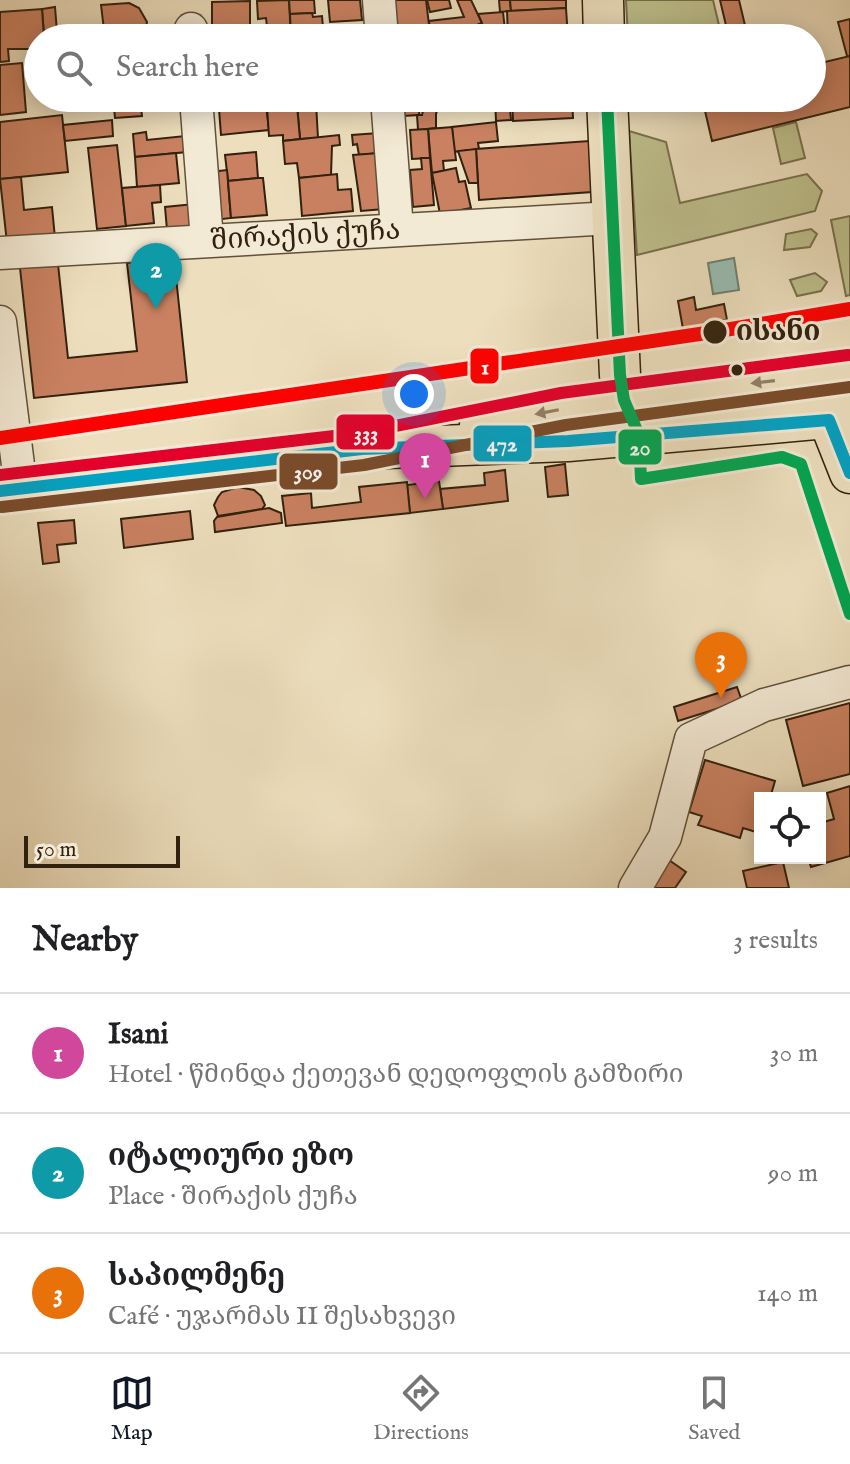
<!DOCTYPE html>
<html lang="en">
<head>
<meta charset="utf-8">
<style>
	:root { --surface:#fff; --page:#f6f6f6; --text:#202124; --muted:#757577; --line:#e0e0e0; --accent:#111827 }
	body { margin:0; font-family:"IM FELL English","Noto Serif Georgian",serif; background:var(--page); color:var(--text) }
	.controls { position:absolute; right:24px; bottom:24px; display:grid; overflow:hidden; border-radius:0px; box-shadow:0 4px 20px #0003 }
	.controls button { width:72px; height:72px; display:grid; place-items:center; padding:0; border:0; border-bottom:2px solid var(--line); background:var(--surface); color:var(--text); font:40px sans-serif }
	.scale { position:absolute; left:24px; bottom:20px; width:156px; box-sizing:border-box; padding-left:8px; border:4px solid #32210e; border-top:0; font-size:22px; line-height:28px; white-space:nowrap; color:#32210e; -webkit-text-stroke:6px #f3ead5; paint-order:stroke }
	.you { position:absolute; left:414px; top:394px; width:28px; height:28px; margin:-20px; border:6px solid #fff; border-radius:50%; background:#1a73e8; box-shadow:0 0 0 12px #1a73e833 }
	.badge { display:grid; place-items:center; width:52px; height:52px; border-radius:50%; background:var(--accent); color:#fff; font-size:26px; font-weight:700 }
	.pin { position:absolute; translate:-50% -66px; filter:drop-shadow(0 2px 4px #0008) }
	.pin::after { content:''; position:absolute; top:42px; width:28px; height:24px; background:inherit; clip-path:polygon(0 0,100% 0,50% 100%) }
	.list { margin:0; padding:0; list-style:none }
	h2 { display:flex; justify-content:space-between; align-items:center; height:104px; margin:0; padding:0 32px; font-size:34px }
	h2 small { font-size:26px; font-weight:400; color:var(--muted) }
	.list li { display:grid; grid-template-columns:52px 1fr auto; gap:24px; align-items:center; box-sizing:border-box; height:120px; padding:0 32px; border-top:2px solid var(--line) }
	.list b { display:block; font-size:30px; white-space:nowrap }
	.list p { margin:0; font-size:26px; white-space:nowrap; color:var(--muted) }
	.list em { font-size:26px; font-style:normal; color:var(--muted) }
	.icon { flex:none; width:44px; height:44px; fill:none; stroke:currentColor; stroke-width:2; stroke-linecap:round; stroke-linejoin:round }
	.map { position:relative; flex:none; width:850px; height:888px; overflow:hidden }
	.search { position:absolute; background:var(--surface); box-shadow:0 4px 20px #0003; left:24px; right:24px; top:24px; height:88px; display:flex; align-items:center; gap:20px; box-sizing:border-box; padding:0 28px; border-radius:44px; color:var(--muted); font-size:30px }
	.sheet { height:464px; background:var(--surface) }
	nav { display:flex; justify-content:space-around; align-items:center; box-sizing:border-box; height:112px; border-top:2px solid var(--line); background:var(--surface); font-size:22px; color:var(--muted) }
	nav a { display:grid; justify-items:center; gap:4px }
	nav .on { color:var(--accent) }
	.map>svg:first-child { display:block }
</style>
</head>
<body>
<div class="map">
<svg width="850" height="888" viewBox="0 0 850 888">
	<rect width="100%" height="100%" fill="#eddfbe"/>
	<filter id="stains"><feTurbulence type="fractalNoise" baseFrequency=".0025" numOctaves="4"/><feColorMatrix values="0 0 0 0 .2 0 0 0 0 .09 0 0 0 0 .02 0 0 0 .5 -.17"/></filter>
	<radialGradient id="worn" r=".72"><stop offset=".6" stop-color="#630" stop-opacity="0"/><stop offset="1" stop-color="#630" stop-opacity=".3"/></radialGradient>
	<g fill="#bec08d" stroke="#78704e" stroke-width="2">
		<polygon points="626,0 713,0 722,38 628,38"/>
		<polygon points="796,122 805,158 781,164 773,128"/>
		<polygon points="629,131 666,142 680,203 807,174 822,191 815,211 637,255"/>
		<polygon points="850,216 850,295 846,296 831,220"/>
		<polygon points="811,229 817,234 810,247 784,250 786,234"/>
		<polygon points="815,273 827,282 821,291 797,296 790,280"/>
	</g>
	<polygon fill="#99bdb2" stroke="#707f70" stroke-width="2" points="734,258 739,290 713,294 708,263"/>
	<g fill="#c98161" stroke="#32210e" stroke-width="2">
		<polygon points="289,0 291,38 273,38 273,26 267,27 266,18 258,19 257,1"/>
		<polygon points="289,0 314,0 315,13 290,14"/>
		<polygon points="328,0 360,0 362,20 330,22"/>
		<polygon points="392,0 426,0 430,33 396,37"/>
		<polygon points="427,0 449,0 451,8 430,12"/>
		<polygon points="457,0 471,0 482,23 470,28 430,33 429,21 464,17"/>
		<polygon points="499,0 510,0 511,11 500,12"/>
		<polygon points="510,0 566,0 566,8 511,11"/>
		<polygon points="720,0 739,0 748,38 729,38"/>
		<polygon points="250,1 250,30 212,30 212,2"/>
		<polygon points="129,3 139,8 147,22 144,38 105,38 101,5"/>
		<polygon points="55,7 57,32 44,34 42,9"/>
		<polygon points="566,8 568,38 508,38 507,11"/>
		<polygon points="42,9 44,38 38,38 38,49 8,49 9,61 0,62 0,12"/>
		<polygon points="503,12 505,30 476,33 475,26 482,23 478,14"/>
		<polygon points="312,13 313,17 322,16 323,28 313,28 314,37 291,38 290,14"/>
		<polygon points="850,19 850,56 847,56 838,22"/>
		<rect x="250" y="25" width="15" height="13"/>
		<polygon points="473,28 473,38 436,38 436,33"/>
		<polygon points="365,29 366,38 326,38 326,32"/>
		<polygon points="850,56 850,107 712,141 702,98 812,98 812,65"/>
		<polygon points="22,63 26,112 0,115 0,65"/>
		<polygon points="113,98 140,98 142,116 115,118"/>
		<polygon points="266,98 296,98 297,105 267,107"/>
		<polygon points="401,98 421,98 419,115 403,116"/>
		<polygon points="426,98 441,98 436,114 436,128 418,130 417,115 422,115"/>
		<polygon points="509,98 511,120 496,121 495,99"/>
		<polygon points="512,98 572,98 573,118 513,121"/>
		<polygon points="316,103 318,138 300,139 297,105"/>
		<polygon points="266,105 269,130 221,135 219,109"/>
		<polygon points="297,105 300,139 283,141 283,135 269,136 267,107"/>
		<polygon points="62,115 68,172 0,179 0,122"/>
		<polygon points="112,120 113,136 65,141 63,125"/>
		<polygon points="496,122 498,141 478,143 479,149 454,152 452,127"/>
		<polygon points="452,127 456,160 443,161 444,171 432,173 428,129"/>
		<polygon points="428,129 430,158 412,159 410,130"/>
		<polygon points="146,132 147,140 185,136 187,152 135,157 133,134"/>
		<polygon points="378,133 379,153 359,155 357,144 353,145 352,135"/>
		<polygon points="339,135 340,145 332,146 331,175 299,178 297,163 285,164 283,141"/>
		<polygon points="589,141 592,192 479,200 476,149"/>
		<polygon points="117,145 126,226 97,229 88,148"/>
		<polygon points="476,149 478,183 469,183 458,151"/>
		<polygon points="256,152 258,178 228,181 225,155"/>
		<polygon points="176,153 179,183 137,187 135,157"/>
		<polygon points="379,153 384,209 361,211 353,155"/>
		<polygon points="421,158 430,158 434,205 413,207 410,170 422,169"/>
		<polygon points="456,168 459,182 465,181 471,208 440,214 432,173"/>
		<polygon points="227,170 231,218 215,220 210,172"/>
		<polygon points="337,174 338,190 351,189 353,211 302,216 299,178"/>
		<polygon points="21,177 24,210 52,207 55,238 7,243 0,179"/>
		<polygon points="258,178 263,178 267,215 231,218 228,181"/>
		<polygon points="160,185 161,202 152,203 154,223 126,226 122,188"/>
		<polygon points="194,204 196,227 167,230 165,207"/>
		<polygon points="174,258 187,382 34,398 20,268 58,264 68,358 137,351 127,263"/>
		<polygon points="694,297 696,310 724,304 727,320 683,329 678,301"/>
		<polygon points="565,464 568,495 548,497 545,467"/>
		<polygon points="505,470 508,501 443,509 440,489 485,485 484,473"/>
		<polygon points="439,481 443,509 410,513 407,485"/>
		<polygon points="407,482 410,513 286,526 282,496 311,493 312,508 361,502 359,487"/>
		<polygon points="238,487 254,490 261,496 265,505 262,509 218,516 214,505 218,497 222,492"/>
		<polygon points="269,508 281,513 282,523 215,532 214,521 217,517"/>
		<polygon points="190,511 193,539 124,548 121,519"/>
		<polygon points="74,520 76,543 57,545 59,562 43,564 38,523"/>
		<polygon points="737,687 742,701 678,721 674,707"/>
		<polygon points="850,703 850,774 803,786 786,720"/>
		<polygon points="705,760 775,781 770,798 760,798 759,833 743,828 740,838 698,825 702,816 689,812"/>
		<polygon points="850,786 850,856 811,867 808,858 820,858 820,823 834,819 827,793"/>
		<polygon points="669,860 686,872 675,888 649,888"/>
		<polygon points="783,862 789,888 747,888 743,871"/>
	</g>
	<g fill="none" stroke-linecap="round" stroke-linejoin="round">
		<g stroke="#61503a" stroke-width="35">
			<g id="minor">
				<polyline points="379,0 382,38"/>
				<polyline points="191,29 191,38"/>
				<polyline points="196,98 207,240"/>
				<polyline points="387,98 397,229"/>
				<path id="s1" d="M0 253 612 218"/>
				<polyline points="0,322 21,489"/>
				<polyline points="635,888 665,837 691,739 764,705 850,682"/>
			</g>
		</g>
		<g stroke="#32210e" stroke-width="43">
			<g id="major">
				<polyline points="603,0 604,38"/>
				<polyline points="607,98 620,375 624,400 633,424"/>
				<polyline points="830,393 829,420 850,473"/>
				<polyline points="480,425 563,409 850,371"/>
				<polyline points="0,491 362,449 568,441 850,416"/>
			</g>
		</g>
		<use href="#minor" stroke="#f3ead5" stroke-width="32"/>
		<use href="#major" stroke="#eddfbe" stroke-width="40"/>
		<g stroke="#f3ead5" stroke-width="18">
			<polyline id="bus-1" points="0,491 362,449 568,441 829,420 850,473"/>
		</g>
		<g stroke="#f3ead5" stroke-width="18">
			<polyline id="bus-2" points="2,507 364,465 566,425 850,387"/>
		</g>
		<g stroke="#f3ead5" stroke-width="18">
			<polyline id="bus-3" points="0,475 360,433 561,393 848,355"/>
		</g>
		<g stroke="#f3ead5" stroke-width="18">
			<polyline id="bus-4" points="607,98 620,375 624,400 639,435 641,479 782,457 801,464 850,614"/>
		</g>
		<use href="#bus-1" stroke="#02a2c4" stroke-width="12"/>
		<use href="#bus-2" stroke="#7a4b2a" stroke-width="12"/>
		<use href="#bus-3" stroke="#e4002b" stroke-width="12"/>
		<use href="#bus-4" stroke="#00a651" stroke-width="12"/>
		<g stroke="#f3ead5" stroke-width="20">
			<polyline id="metro-1" points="0,438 713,332 850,309"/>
		</g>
		<use href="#metro-1" stroke="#f00" stroke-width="14"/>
	</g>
	<defs><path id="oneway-solid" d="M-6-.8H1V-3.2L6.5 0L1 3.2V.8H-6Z" transform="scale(2)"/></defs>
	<g fill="#908066">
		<use href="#oneway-solid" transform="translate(763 382) rotate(173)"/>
		<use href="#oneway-solid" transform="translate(547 412) rotate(169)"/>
	</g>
	<g fill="#32210e" stroke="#f3ead5" stroke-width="3">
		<circle cx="715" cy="332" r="13"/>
		<circle cx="737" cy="370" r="7"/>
	</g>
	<g text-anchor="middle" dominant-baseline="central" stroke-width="6" stroke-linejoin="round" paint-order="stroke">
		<g font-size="28" fill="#32210e" stroke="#f3ead5">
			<text stroke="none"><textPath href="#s1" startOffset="306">შირაქის ქუჩა</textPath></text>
		</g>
		<g font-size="28" font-weight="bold" fill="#32210e" stroke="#f3ead5" text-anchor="start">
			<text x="736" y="332">ისანი</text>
		</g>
	</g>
	<g stroke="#f3ead5" stroke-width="3">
		<rect x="469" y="347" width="31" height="38" rx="8" fill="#f00"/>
		<rect x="335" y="413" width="61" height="38" rx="8" fill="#e4002b"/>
		<rect x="472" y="424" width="61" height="39" rx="8" fill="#02a2c4"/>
		<rect x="617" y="428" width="46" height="38" rx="8" fill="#00a651"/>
		<rect x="278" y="452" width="61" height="39" rx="8" fill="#7a4b2a"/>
	</g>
	<g font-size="22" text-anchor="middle" font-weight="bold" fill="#fff">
		<text x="485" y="374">1</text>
		<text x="366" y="440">333</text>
		<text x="502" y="451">472</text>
		<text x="640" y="455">20</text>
		<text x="308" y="479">309</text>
	</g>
	<rect width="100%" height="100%" filter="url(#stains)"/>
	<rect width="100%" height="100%" fill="url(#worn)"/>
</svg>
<div class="controls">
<button><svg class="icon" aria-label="locate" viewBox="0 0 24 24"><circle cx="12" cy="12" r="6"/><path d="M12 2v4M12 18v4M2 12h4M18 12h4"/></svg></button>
</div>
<div class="scale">50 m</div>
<div class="you"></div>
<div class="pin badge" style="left:425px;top:499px;background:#d1479c">1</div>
<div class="pin badge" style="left:156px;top:309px;background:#0f9aa8">2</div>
<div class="pin badge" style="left:721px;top:698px;background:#e8710a">3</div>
<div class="search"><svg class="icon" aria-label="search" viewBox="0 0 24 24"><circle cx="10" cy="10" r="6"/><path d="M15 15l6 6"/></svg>Search here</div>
</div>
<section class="sheet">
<h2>Nearby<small>3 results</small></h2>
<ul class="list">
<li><span class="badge" style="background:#d1479c">1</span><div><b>Isani</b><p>Hotel · წმინდა ქეთევან დედოფლის გამზირი</p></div><em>30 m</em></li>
<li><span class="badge" style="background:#0f9aa8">2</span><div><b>იტალიური ეზო</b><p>Place · შირაქის ქუჩა</p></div><em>90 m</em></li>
<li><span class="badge" style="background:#e8710a">3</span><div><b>საპილმენე</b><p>Café · უჯარმას II შესახვევი</p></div><em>140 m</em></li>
</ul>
</section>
<nav>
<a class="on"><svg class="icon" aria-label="map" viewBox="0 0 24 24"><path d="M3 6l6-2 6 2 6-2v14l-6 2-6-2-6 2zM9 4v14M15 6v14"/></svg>Map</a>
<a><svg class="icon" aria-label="directions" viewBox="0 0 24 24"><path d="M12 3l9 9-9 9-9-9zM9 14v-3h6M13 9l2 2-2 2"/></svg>Directions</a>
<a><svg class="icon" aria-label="saved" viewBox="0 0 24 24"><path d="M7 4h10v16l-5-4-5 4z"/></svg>Saved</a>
</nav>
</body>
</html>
